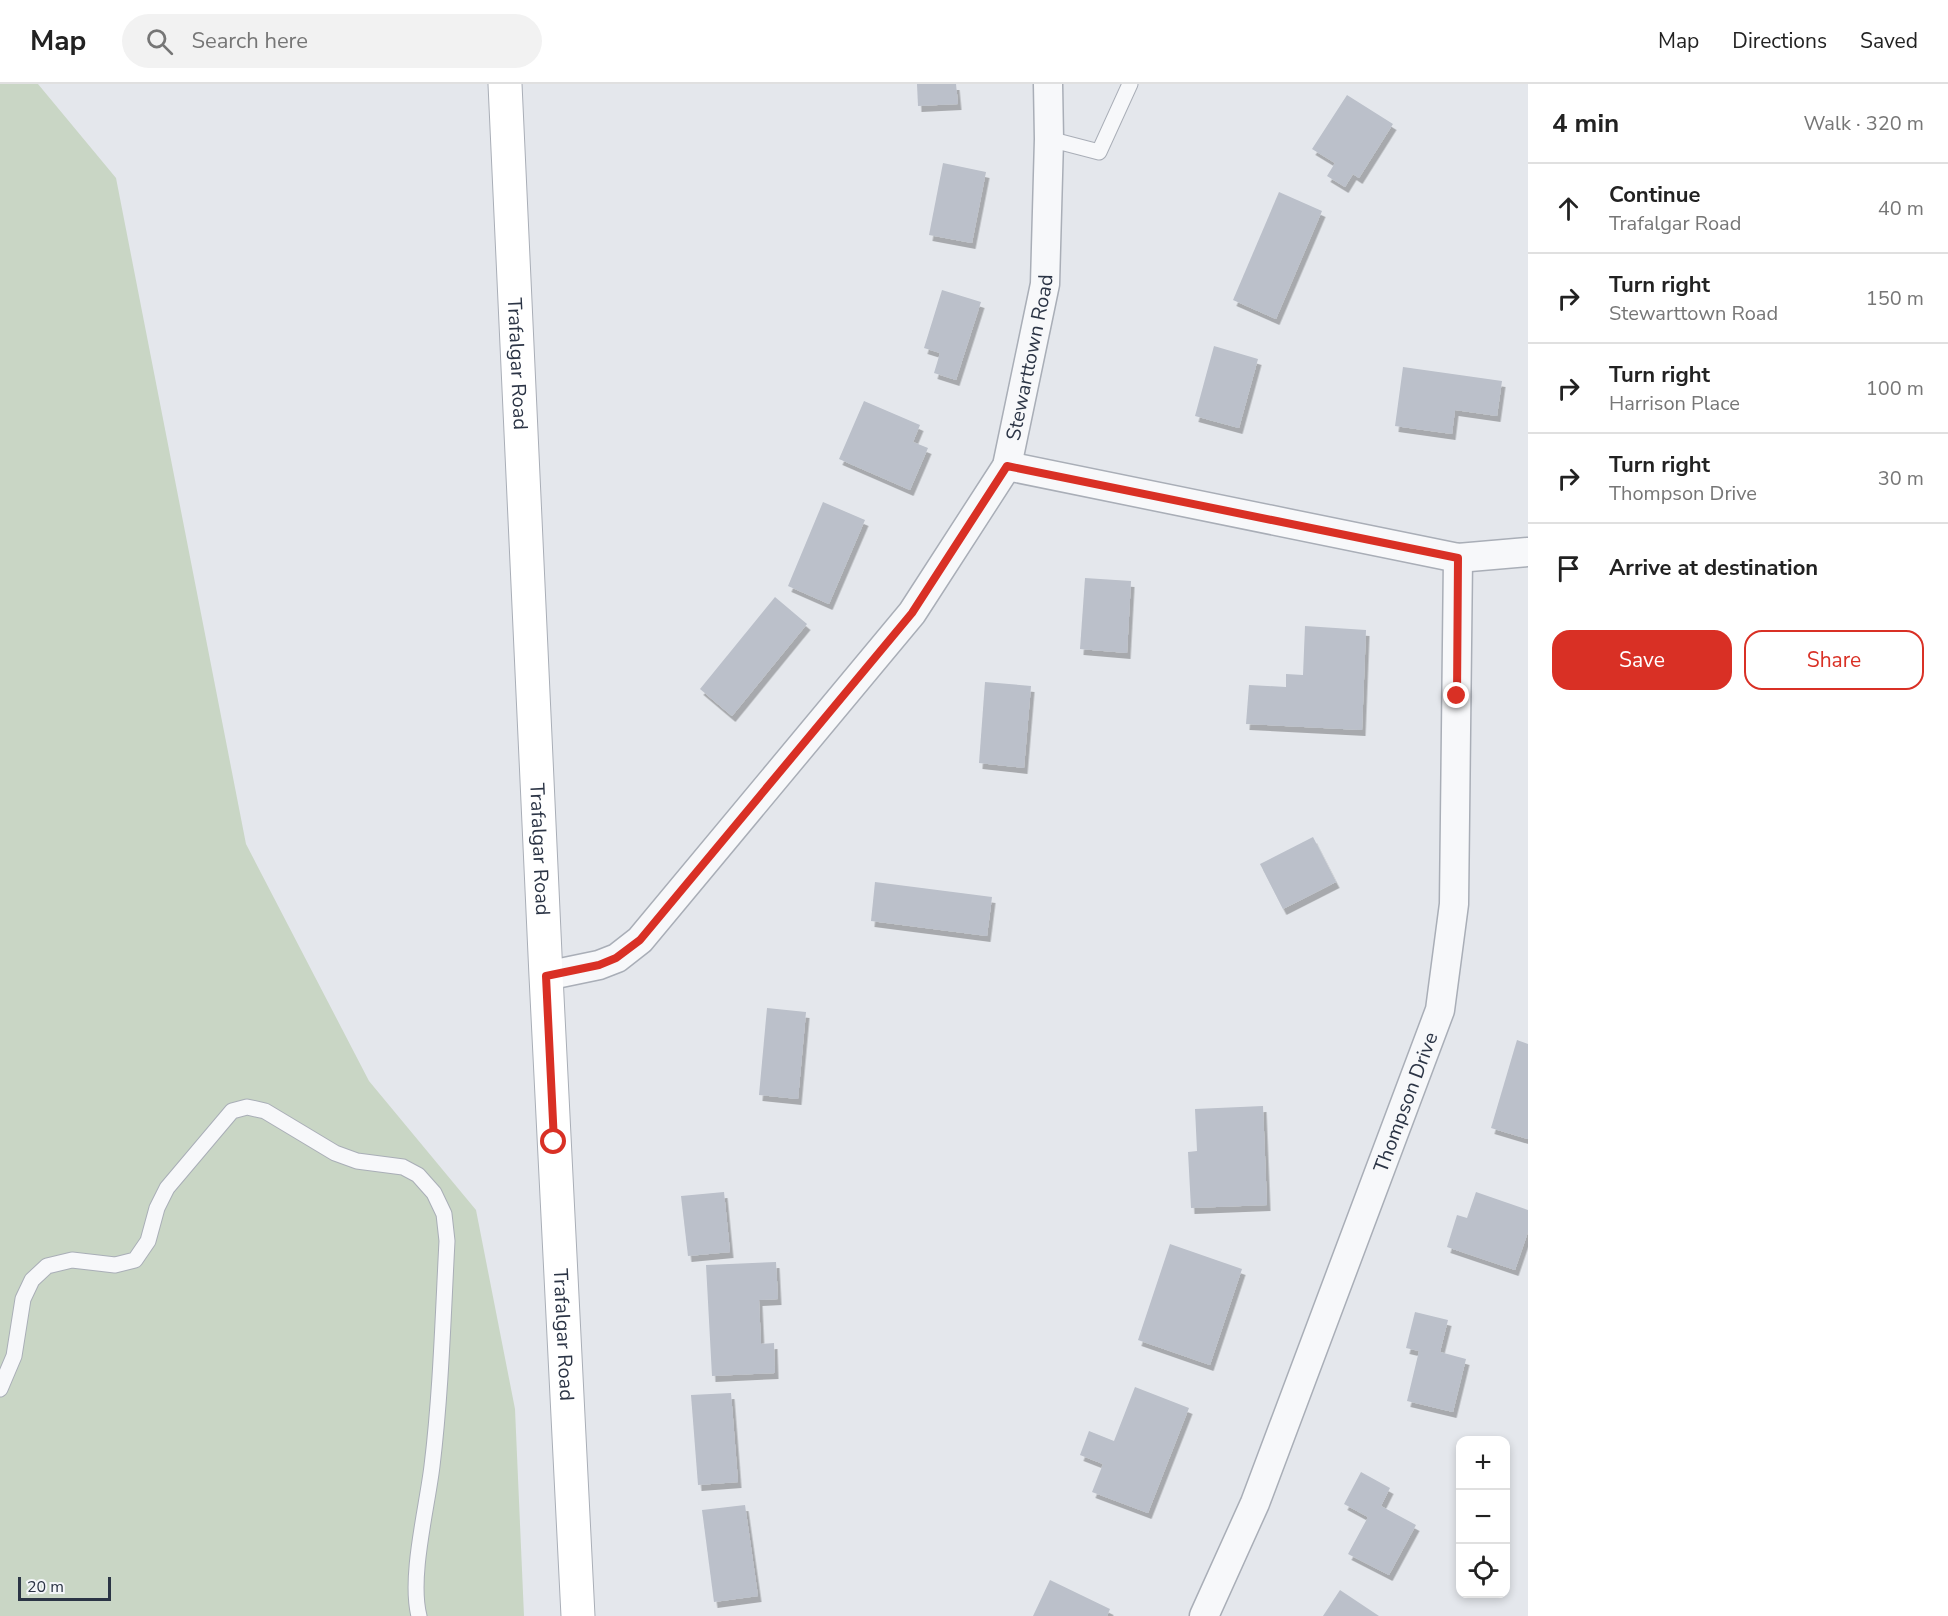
<!DOCTYPE html>
<html lang="en">
<head>
<meta charset="utf-8">
<style>
	:root { --surface:#fff; --page:#f2f2f2; --text:#222; --muted:#767676; --line:#e0e0e0; --accent:#d93025 }
	body { margin:0; font-family:"Nunito Sans",sans-serif; background:var(--page); color:var(--text) }
	.controls { position:absolute; right:18px; bottom:18px; display:grid; overflow:hidden; border-radius:12px; box-shadow:0 3px 9px #0003 }
	.controls button { width:54px; height:54px; display:grid; place-items:center; padding:0; border:0; border-bottom:2px solid var(--line); background:var(--surface); color:var(--text); font:30px sans-serif }
	.scale { position:absolute; left:18px; bottom:15px; width:93px; box-sizing:border-box; padding-left:6px; border:3px solid #2b3445; border-top:0; font-size:16px; line-height:21px; white-space:nowrap; color:#2b3445; -webkit-text-stroke:4px #f4f6f9; paint-order:stroke }
	.stop { position:absolute; width:18px; height:18px; margin:-14px; border:4px solid #d93025; border-radius:50%; background:#fff }
	.stop.end { background:#d93025; border-color:#fff; box-shadow:0 2px 6px #0008 }
	.list { margin:0; padding:0; list-style:none }
	h2 { display:flex; justify-content:space-between; align-items:center; height:78px; margin:0; padding:0 24px; font-size:26px }
	h2 small { font-size:20px; font-weight:400; color:var(--muted) }
	.list li { display:grid; grid-template-columns:39px 1fr auto; gap:18px; align-items:center; box-sizing:border-box; height:90px; padding:0 24px; border-top:2px solid var(--line) }
	.list b { display:block; font-size:22px; white-space:nowrap }
	.list p { margin:0; font-size:20px; white-space:nowrap; color:var(--muted) }
	.list em { font-size:20px; font-style:normal; color:var(--muted) }
	.actions { display:flex; gap:12px; padding:18px 24px }
	.actions a { flex:1; padding:14px 0; border:2px solid var(--accent); border-radius:18px; text-align:center; font-size:21px; color:var(--accent) }
	.actions .main { background:var(--accent); color:#fff }
	.icon { flex:none; width:33px; height:33px; fill:none; stroke:currentColor; stroke-width:2; stroke-linecap:round; stroke-linejoin:round }
	.map { position:relative; flex:none; width:1528px; height:1532px; overflow:hidden }
	header { display:flex; align-items:center; gap:36px; box-sizing:border-box; height:84px; padding:0 30px; background:var(--surface); border-bottom:2px solid var(--line) }
	header strong { font-size:28px }
	nav { display:flex; gap:33px; margin-inline-start:auto; font-size:21px }
	.search { width:420px; height:54px; background:var(--page); display:flex; align-items:center; gap:15px; box-sizing:border-box; padding:0 21px; border-radius:33px; color:var(--muted); font-size:22px }
	main { display:flex }
	aside { flex:1; background:var(--surface) }
	.map>svg:first-child { display:block }
</style>
</head>
<body>
<header>
<strong>Map</strong>
<div class="search"><svg class="icon" aria-label="search" viewBox="0 0 24 24"><circle cx="10" cy="10" r="6"/><path d="M15 15l6 6"/></svg>Search here</div>
<nav><a>Map</a><a>Directions</a><a>Saved</a></nav>
</header>
<main>
<div class="map">
<svg width="1528" height="1532" viewBox="0 0 1528 1532">
	<defs>
		<filter id="shadow"><feDropShadow dx="3.5" dy="6" stdDeviation="0" flood-color="#0004"/></filter>
	</defs>
	<rect width="100%" height="100%" fill="#e4e7ec"/>
	<polygon fill="#c9d6c5" points="0,0 38,0 116,94 246,760 369,997 476,1126 515,1325 524,1532 0,1532"/>
	<g fill="#bbc0ca" filter="url(#shadow)">
		<polygon points="917,0 956,0 958,20 918,22"/>
		<polygon points="1347,11 1393,40 1359,94 1353,90 1345,103 1327,92 1335,79 1312,65"/>
		<polygon points="943,79 986,88 972,159 929,151"/>
		<polygon points="1279,108 1322,127 1276,235 1233,216"/>
		<polygon points="942,206 981,218 956,296 934,289 940,269 924,264"/>
		<polygon points="1214,262 1258,275 1239,344 1195,332"/>
		<polygon points="1403,283 1502,297 1497,332 1455,326 1452,350 1395,342"/>
		<polygon points="864,317 920,341 913,358 928,364 910,406 839,375"/>
		<polygon points="823,418 865,436 829,520 788,502"/>
		<polygon points="1085,494 1131,497 1127,569 1080,565"/>
		<polygon points="775,513 807,540 732,632 700,605"/>
		<polygon points="1305,542 1366,546 1362,646 1246,640 1249,601 1286,603 1286,590 1303,591"/>
		<polygon points="985,598 1031,602 1024,684 979,679"/>
		<polygon points="1313,753 1336,798 1283,825 1260,780"/>
		<polygon points="875,798 992,813 987,852 871,837"/>
		<polygon points="767,924 806,928 798,1015 759,1011"/>
		<polygon points="1517,956 1528,960 1528,1055 1491,1044"/>
		<polygon points="1263,1022 1267,1121 1191,1124 1188,1068 1197,1067 1195,1025"/>
		<polygon points="724,1108 730,1168 688,1172 681,1112"/>
		<polygon points="1476,1108 1528,1126 1528,1148 1515,1186 1447,1163 1457,1131 1467,1134"/>
		<polygon points="1170,1160 1242,1185 1210,1281 1138,1256"/>
		<polygon points="776,1178 778,1215 759,1216 761,1260 774,1259 775,1289 712,1292 706,1181"/>
		<polygon points="1415,1228 1448,1236 1440,1268 1466,1275 1453,1328 1407,1317 1419,1267 1406,1264"/>
		<polygon points="1135,1303 1189,1324 1148,1429 1092,1408 1103,1380 1080,1371 1089,1347 1114,1357"/>
		<polygon points="731,1309 738,1398 698,1401 691,1311"/>
		<polygon points="1361,1388 1390,1404 1381,1422 1416,1441 1389,1491 1348,1470 1368,1433 1344,1420"/>
		<polygon points="745,1421 758,1512 714,1518 702,1426"/>
		<polygon points="1050,1496 1110,1525 1107,1532 1033,1532"/>
		<polygon points="1340,1506 1379,1532 1323,1532"/>
	</g>
	<g fill="none" stroke-linecap="round" stroke-linejoin="round">
		<g stroke="#a9aeb7" stroke-width="17">
			<g id="service">
				<polyline points="1049,55 1099,68 1130,0"/>
				<path d="M0 1305 14 1272 23 1215 32 1196 47 1182 72 1176 115 1181 135 1176 148 1157 157 1124 167 1104 232 1027 247 1023 265 1027 335 1069 357 1077 403 1083 418 1091 434 1109 444 1130 447 1157C443 1232 441 1308 432 1382 427 1424 409 1493 419 1532"/>
			</g>
		</g>
		<g stroke="#a9aeb7" stroke-width="31">
			<g id="minor">
				<polyline points="1007,382 1458,474 1528,468"/>
				<path id="s1" d="M546 892 599 881 617 874 640 856 912 529 1007 382 1045 200 1049 55 1048 0"/>
				<path id="s2" d="M1204 1532 1255 1419 1440 926 1454 820 1458 474"/>
			</g>
		</g>
		<g stroke="#a9aeb7" stroke-width="35">
			<g id="secondary">
				<path id="s3" d="M505 0 546 892 578 1532"/>
			</g>
		</g>
		<use href="#service" stroke="#f7f8fa" stroke-width="15"/>
		<use href="#minor" stroke="#f7f8fa" stroke-width="28"/>
		<use href="#secondary" stroke="#fff" stroke-width="33"/>
	</g>
	<g fill="none" stroke-linecap="round" stroke-linejoin="round">
		<polyline stroke="#d93025" stroke-width="8" points="554,1058 546,892 599,881 616,874 640,856 912,529 1007,382 1458,474 1457,612"/>
	</g>
	<g text-anchor="middle" dominant-baseline="central" stroke-width="6" stroke-linejoin="round" paint-order="stroke">
		<g font-size="20" fill="#2b3445" stroke="#f4f6f9">
			<text stroke="none"><textPath href="#s1" startOffset="814">Stewarttown Road</textPath></text>
			<text stroke="none"><textPath href="#s3" startOffset="280">Trafalgar Road</textPath></text>
			<text stroke="none"><textPath href="#s3" startOffset="766">Trafalgar Road</textPath></text>
			<text stroke="none"><textPath href="#s2" startOffset="552">Thompson Drive</textPath></text>
			<text stroke="none"><textPath href="#s3" startOffset="1252">Trafalgar Road</textPath></text>
		</g>
	</g>
</svg>
<div class="controls">
<button>+</button>
<button>−</button>
<button><svg class="icon" aria-label="locate" viewBox="0 0 24 24"><circle cx="12" cy="12" r="6"/><path d="M12 2v4M12 18v4M2 12h4M18 12h4"/></svg></button>
</div>
<div class="scale">20 m</div>
<div class="stop" style="left:554px;top:1058px"></div>
<div class="stop end" style="left:1457px;top:612px"></div>
</div>
<aside>
<h2>4 min<small>Walk · 320 m</small></h2>
<ul class="list">
<li><svg class="icon" aria-label="ahead" viewBox="0 0 24 24"><path d="M12 20V5M6 11l6-6 6 6"/></svg><div><b>Continue</b><p>Trafalgar Road</p></div><em>40 m</em></li>
<li><svg class="icon" aria-label="right" viewBox="0 0 24 24"><path d="M7 20v-9h11M14 6l5 5-5 5"/></svg><div><b>Turn right</b><p>Stewarttown Road</p></div><em>150 m</em></li>
<li><svg class="icon" aria-label="right" viewBox="0 0 24 24"><path d="M7 20v-9h11M14 6l5 5-5 5"/></svg><div><b>Turn right</b><p>Harrison Place</p></div><em>100 m</em></li>
<li><svg class="icon" aria-label="right" viewBox="0 0 24 24"><path d="M7 20v-9h11M14 6l5 5-5 5"/></svg><div><b>Turn right</b><p>Thompson Drive</p></div><em>30 m</em></li>
<li><svg class="icon" aria-label="arrive" viewBox="0 0 24 24"><path d="M6 21V4h12l-3 4 3 4H6"/></svg><div><b>Arrive at destination</b></div></li>
</ul>
<div class="actions"><a class="main">Save</a><a>Share</a></div>
</aside>
</main>
</body>
</html>
